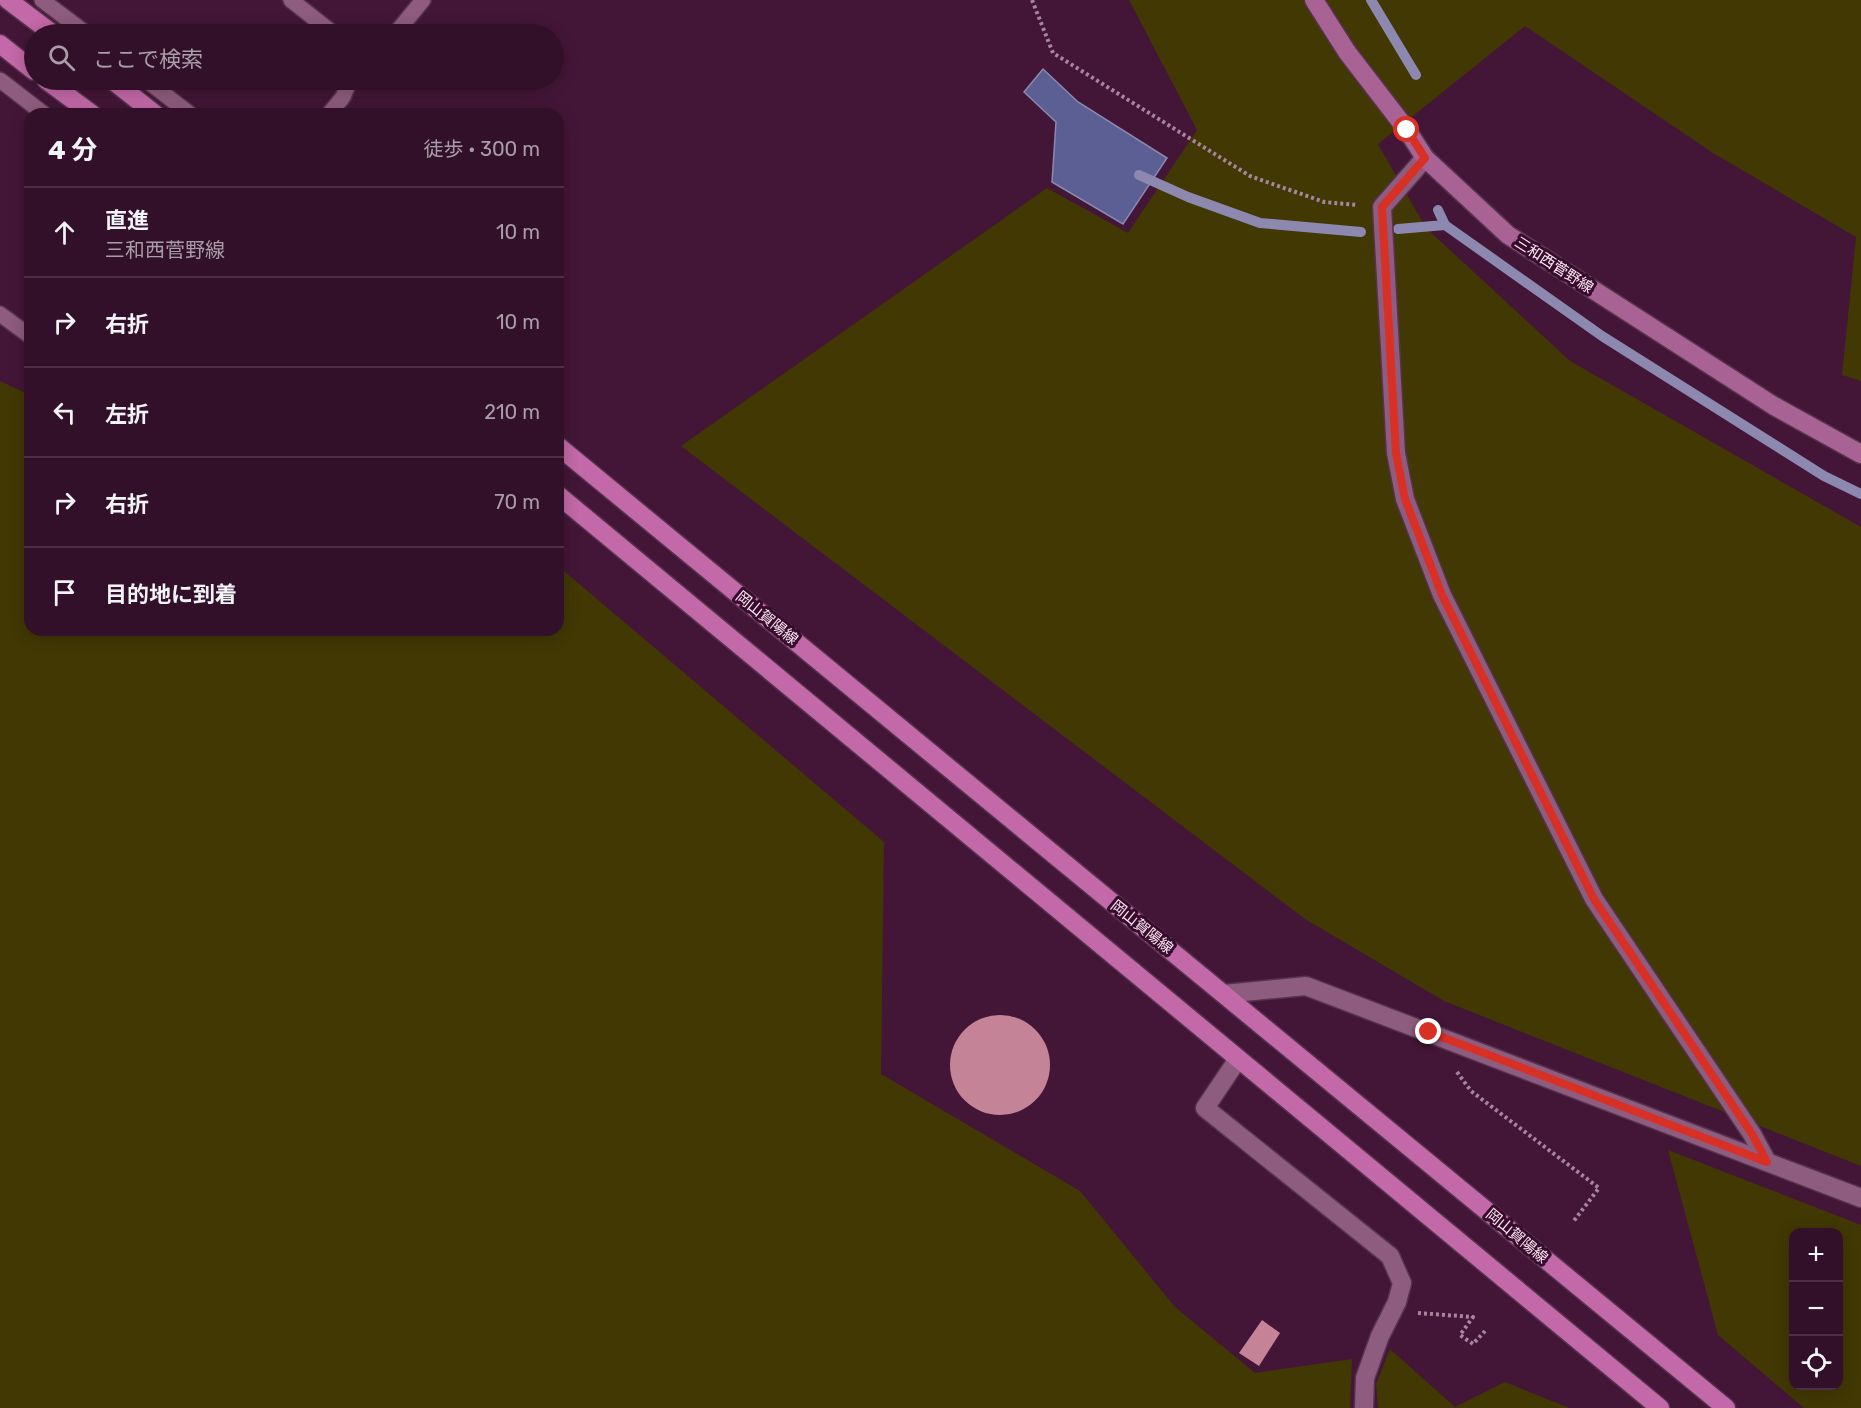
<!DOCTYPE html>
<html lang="ja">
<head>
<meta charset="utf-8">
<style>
	:root { --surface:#321029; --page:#3d1e35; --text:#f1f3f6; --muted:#a89da8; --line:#4d3046 }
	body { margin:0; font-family:Rubik,"Noto Sans JP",sans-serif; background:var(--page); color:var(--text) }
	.controls { position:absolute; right:18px; bottom:18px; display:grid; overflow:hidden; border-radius:12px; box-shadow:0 3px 15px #0003 }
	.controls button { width:54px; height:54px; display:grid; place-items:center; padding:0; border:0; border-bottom:2px solid var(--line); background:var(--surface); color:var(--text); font:30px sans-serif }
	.stop { position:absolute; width:18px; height:18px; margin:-14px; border:4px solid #d93025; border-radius:50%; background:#fff }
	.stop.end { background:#d93025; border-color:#fff; box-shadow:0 2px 6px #0008 }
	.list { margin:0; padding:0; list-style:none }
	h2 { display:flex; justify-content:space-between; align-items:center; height:78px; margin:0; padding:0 24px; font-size:26px }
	h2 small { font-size:20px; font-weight:400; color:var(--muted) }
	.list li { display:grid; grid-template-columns:39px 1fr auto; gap:18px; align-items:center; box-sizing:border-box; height:90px; padding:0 24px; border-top:2px solid var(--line) }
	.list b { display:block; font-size:22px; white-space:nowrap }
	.list p { margin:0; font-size:20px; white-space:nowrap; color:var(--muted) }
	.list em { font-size:20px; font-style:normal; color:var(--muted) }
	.icon { flex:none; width:33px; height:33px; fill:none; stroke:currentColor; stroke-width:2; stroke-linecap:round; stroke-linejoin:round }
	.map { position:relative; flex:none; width:1861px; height:1408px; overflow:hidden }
	.search { position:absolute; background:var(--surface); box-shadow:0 3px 15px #0003; left:24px; top:24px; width:540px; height:66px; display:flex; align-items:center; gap:15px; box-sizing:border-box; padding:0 21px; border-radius:33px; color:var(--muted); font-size:22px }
	.panel { position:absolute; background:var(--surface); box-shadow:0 3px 15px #0003; left:24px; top:108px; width:540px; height:528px; border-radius:18px }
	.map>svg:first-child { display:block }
</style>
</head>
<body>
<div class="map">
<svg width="1861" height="1408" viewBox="0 0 1861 1408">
	<rect width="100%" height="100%" fill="#431637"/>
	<g fill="#413804" fill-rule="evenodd">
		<polygon points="1129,0 1861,0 1861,381 1842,375 1856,237 1713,153 1525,26 1378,144 1426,228 1570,361 1861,527 1861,1166 1444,1001 1305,919 681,446 1047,188 1128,233 1197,130"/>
		<polygon points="0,381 30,395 30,630 558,630 558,566 884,842 881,1074 1080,1191 1175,1307 1255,1373 1352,1359 1350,1408 0,1408"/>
		<path d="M1668 1150 1861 1225V1408H1804L1718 1335ZM1838 1232V1386H1794V1232Z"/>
		<polygon points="1390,1349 1455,1407 1505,1382 1569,1408 1378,1408 1376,1384"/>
	</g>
	<polygon fill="#5b5f93" stroke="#8c88b0" stroke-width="1.5" points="1043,69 1078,102 1167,158 1123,224 1052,182 1056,122 1024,92"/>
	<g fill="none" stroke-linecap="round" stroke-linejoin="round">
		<g stroke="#8c88b0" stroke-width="10">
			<polyline points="1371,0 1416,75"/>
			<polyline points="1139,175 1188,197 1260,223 1361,232"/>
			<polyline points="1438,210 1445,225 1602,336 1824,476 1861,494"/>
			<polyline points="1398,229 1445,225"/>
		</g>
	</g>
	<g fill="#c48397">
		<circle cx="1000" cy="1065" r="50"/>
		<polygon points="1262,1320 1280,1333 1259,1366 1239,1353"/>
	</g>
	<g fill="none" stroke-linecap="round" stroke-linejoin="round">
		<g stroke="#56334d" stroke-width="18">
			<g id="lane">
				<polyline points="42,0 87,34"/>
				<polyline points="291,0 334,34"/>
				<polyline points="395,34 423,0"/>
				<polyline points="0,80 44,114"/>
				<polyline points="146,80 190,114"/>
				<polyline points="329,114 343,97 350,80"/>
				<polyline points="0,314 30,336"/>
			</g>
		</g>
		<g stroke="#56334d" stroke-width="21">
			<g id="street">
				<polyline points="1425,158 1382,207 1396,453 1405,499 1442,595 1594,899 1752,1134 1767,1162"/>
				<polyline points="1224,994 1306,986 1861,1198"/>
				<polyline points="1238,1059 1205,1108 1390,1256 1402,1283 1397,1302 1380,1336 1365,1378 1364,1408"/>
			</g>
		</g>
		<g stroke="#56334d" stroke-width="21">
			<polyline id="secondary" points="1314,0 1347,52 1407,130 1425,158 1508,235 1774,406 1861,454"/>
		</g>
		<g stroke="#56334d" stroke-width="21">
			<g id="primary">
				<polyline points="8,0 53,34"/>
				<polyline points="0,44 34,71"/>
				<polyline points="46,80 92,114"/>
				<polyline points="112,80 155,114"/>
				<polyline points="558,446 1726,1408"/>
				<polyline points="558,495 1660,1408"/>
			</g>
		</g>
		<g stroke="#a7859c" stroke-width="4" stroke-dasharray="3 3" stroke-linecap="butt">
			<polyline points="1032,0 1053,53 1250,176 1324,202 1358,205"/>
			<polyline points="1457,1072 1471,1091 1599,1188 1573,1222"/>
			<polyline points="1418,1313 1473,1317 1460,1335 1473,1344 1485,1331"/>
		</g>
		<use href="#lane" stroke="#8e5c7e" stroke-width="15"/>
		<use href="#street" stroke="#8e5c7e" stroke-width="18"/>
		<use href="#secondary" stroke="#a86293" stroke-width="18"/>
		<use href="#primary" stroke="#c368a8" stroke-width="18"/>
	</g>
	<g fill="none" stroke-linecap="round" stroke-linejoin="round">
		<polyline stroke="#d93025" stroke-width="8" points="1407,130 1425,158 1382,207 1396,453 1405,499 1442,595 1594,899 1752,1134 1767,1162 1429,1032"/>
	</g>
	<g text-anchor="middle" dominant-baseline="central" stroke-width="6" stroke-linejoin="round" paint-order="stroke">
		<g font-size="15" fill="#fee6f5" stroke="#370c2c">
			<text transform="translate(1554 265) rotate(33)">三和西菅野線</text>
			<text transform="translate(767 618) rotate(39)">岡山賀陽線</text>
			<text transform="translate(1142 927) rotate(39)">岡山賀陽線</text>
			<text transform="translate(1517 1236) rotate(40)">岡山賀陽線</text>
		</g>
	</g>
</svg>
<div class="controls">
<button>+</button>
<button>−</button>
<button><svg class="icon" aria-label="locate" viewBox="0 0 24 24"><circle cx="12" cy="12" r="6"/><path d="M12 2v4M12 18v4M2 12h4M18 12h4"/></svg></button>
</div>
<div class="stop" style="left:1407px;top:130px"></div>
<div class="stop end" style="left:1429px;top:1032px"></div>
<div class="search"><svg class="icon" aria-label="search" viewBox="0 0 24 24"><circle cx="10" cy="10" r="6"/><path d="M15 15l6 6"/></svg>ここで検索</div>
<section class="panel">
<h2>4 分<small>徒歩 · 300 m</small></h2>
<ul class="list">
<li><svg class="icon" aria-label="ahead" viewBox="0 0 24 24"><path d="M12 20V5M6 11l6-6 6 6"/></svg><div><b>直進</b><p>三和西菅野線</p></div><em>10 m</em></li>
<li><svg class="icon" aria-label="right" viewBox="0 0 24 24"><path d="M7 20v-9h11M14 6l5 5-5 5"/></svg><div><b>右折</b></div><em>10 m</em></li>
<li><svg class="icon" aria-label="left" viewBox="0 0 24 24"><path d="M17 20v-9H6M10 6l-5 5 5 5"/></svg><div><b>左折</b></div><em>210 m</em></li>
<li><svg class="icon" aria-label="right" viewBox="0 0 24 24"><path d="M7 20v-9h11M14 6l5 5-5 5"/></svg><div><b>右折</b></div><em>70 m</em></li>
<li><svg class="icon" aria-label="arrive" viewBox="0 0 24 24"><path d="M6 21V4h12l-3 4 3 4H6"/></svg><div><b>目的地に到着</b></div></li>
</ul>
</section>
</div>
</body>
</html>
